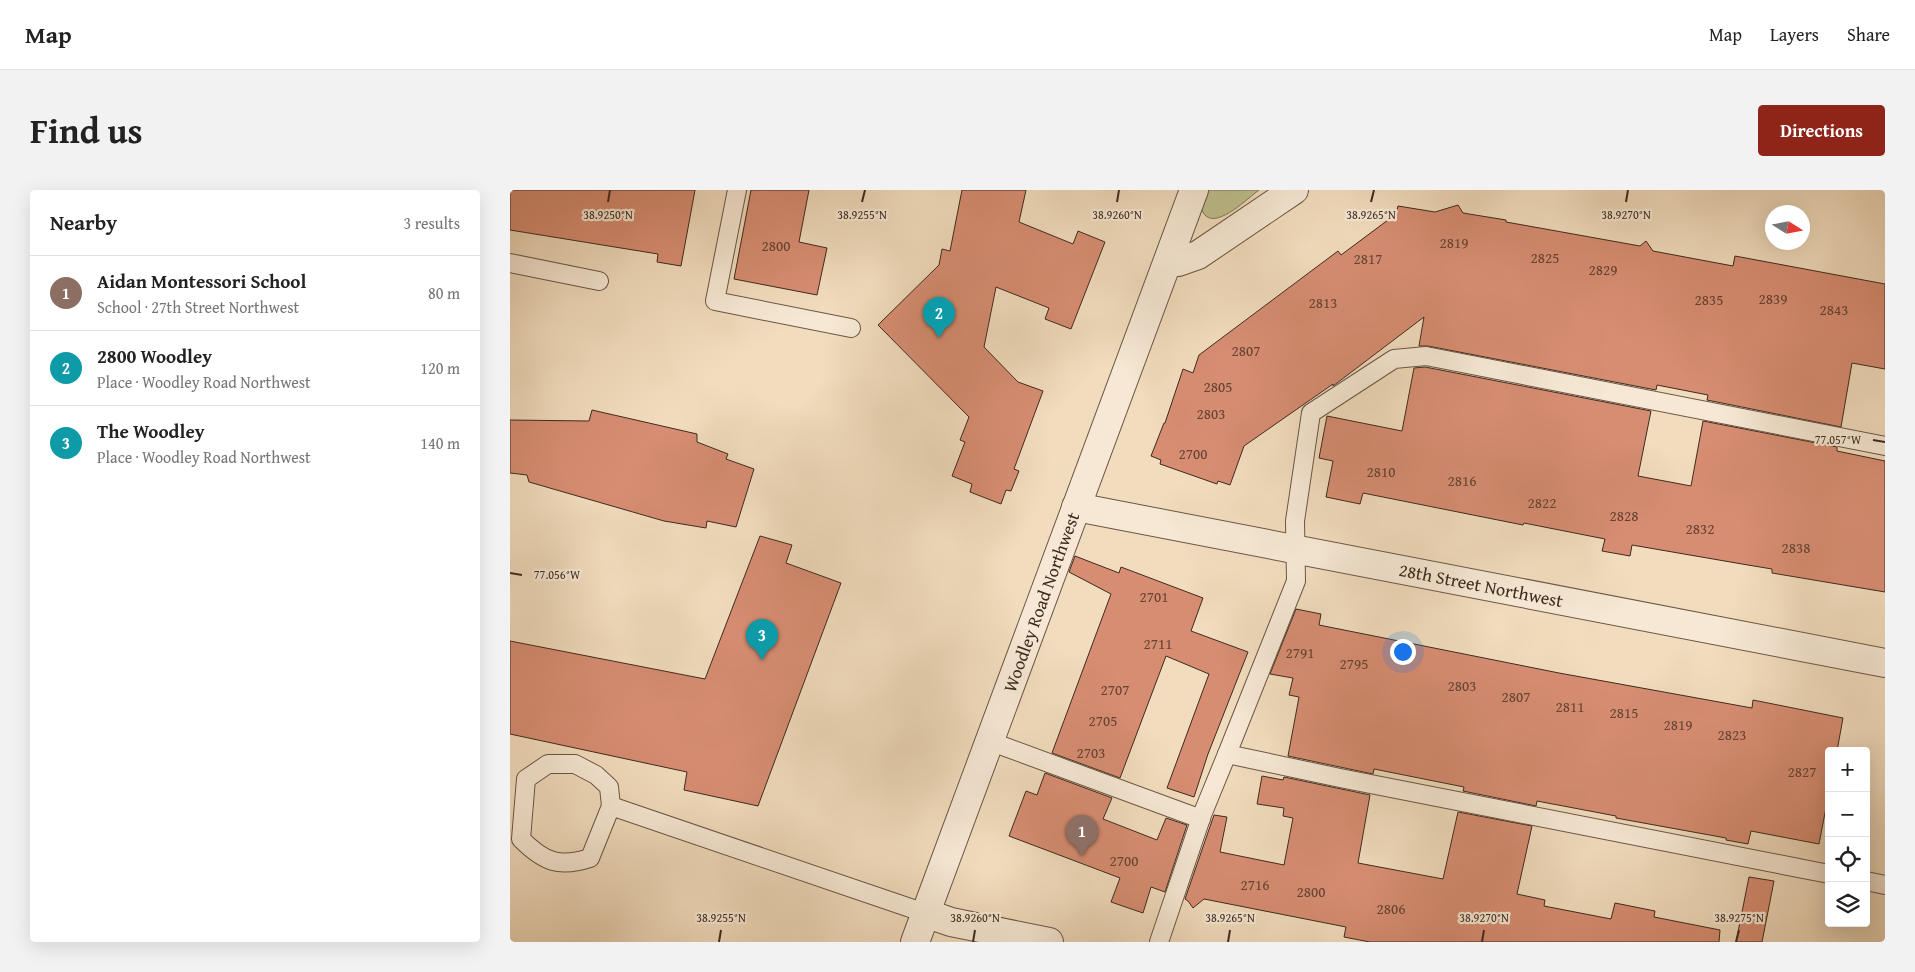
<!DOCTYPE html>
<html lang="en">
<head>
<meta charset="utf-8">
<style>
	:root { --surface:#fff; --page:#f2f2f2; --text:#222; --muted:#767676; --line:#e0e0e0; --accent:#8f2418 }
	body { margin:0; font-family:"Gentium Book Plus",serif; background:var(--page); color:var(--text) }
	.controls { position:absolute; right:15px; bottom:15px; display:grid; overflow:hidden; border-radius:5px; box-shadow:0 5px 20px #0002 }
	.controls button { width:45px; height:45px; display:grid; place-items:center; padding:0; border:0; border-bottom:1px solid var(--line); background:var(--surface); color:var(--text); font:25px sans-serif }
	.compass { position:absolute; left:1255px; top:15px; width:45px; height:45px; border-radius:50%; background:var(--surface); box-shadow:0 5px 20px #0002; rotate:101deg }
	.you { position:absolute; left:892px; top:461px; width:18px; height:18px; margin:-12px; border:4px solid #fff; border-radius:50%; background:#1a73e8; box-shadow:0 0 0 8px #1a73e833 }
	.badge { display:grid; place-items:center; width:32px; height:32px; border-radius:50%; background:var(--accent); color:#fff; font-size:16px; font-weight:700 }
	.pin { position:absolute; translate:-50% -41px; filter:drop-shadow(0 1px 2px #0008) }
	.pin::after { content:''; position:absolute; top:26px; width:18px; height:15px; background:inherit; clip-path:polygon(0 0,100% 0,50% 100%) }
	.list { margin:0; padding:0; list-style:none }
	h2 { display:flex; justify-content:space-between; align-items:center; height:65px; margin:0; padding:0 20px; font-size:21px }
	h2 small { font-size:16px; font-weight:400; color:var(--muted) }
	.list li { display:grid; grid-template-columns:32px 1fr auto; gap:15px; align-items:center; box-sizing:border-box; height:75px; padding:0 20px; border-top:1px solid var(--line) }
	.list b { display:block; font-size:19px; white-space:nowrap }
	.list p { margin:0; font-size:16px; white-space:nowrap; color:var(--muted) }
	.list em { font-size:16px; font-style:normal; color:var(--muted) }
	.icon { flex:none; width:28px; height:28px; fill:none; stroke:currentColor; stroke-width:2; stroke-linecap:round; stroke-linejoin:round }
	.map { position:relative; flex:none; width:1375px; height:752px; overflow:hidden; border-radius:5px }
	header { display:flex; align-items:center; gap:30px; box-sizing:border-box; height:70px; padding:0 25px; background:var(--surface); border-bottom:1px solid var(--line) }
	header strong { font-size:24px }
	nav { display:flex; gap:28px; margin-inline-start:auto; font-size:18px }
	.intro { display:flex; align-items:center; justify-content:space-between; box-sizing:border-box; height:120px; padding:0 30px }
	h1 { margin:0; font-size:35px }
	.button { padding:12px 22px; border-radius:5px; background:var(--accent); color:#fff; font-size:18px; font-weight:700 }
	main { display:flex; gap:30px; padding:0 30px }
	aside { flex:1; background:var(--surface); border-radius:5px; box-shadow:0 5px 20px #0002 }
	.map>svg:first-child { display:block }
</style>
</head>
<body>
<header>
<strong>Map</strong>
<nav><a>Map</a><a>Layers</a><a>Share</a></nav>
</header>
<div class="intro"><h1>Find us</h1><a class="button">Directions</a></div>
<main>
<aside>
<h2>Nearby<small>3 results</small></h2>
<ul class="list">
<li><span class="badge" style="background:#8d6e63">1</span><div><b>Aidan Montessori School</b><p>School · 27th Street Northwest</p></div><em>80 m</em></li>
<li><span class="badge" style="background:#0f9aa8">2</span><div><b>2800 Woodley</b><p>Place · Woodley Road Northwest</p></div><em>120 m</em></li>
<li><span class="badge" style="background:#0f9aa8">3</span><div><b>The Woodley</b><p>Place · Woodley Road Northwest</p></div><em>140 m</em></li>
</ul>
</aside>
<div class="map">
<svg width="1375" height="752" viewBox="0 0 1375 752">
	<rect width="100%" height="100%" fill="#f1dcbd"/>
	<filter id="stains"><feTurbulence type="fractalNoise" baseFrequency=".004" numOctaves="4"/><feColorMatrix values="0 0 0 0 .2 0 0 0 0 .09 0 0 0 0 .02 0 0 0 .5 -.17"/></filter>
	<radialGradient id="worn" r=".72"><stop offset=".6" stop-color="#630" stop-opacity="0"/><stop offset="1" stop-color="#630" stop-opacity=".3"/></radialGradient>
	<path fill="#bebf8e" stroke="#7e7456" d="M696 0H749C738 8 709 37 696 26 688 19 694 8 696 0Z"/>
	<g fill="#d78d72" stroke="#3e2a1f">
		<polygon points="0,0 185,0 171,76 147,72 148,64 0,40"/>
		<polygon points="241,0 299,0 289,52 317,58 307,105 224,89"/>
		<polygon points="452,0 516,0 509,32 563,54 568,41 595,52 561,139 535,129 539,118 486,97 474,157 508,192 533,201 504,279 509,281 501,301 496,300 491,314 460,302 462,294 442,286 455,252 450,250 459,227 368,135 429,75 432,59 440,61"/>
		<polygon points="948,15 953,23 996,30 996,32 1130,56 1136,51 1143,61 1223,76 1225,66 1375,94 1375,179 1342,173 1331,237 1197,210 1198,205 1147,195 1146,200 918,156 909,156 914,127 823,196 823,194 734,256 720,295 708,291 707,294 650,274 651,270 641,266 654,233 655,233 673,179 683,183 689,165 828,61 831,65 886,24 888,16 925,22"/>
		<polygon points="915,177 1141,221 1128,286 1181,296 1193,231 1327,257 1327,261 1375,271 1375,402 1262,383 1262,379 1232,374 1122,355 1120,366 1092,361 1095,349 1014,333 1013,335 853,303 850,314 816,307 823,271 809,268 817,226 892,241 904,178"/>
		<polygon points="82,220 187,244 187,252 218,264 216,269 244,279 226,337 197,331 196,338 154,331 19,292 17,285 0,283 0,230 79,231"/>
		<polygon points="250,346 282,355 276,373 331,393 248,616 174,600 177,582 0,544 0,451 195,489"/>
		<polygon points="565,366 609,383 611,377 693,408 681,441 738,462 698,564 684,607 657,598 699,484 656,466 610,588 542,563 601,404 559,382"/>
		<polygon points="786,419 811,424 809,435 1049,483 1242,518 1243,510 1333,528 1327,561 1319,561 1319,602 1309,654 1241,641 1238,654 1216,650 1216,648 1106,628 1106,626 1027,611 1026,616 953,601 954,597 864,579 863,584 778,566 789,507 779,505 783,488 760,484"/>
		<polygon points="535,583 602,608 593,629 647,650 656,628 677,635 655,702 641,697 633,723 601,712 610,688 499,646 516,601 527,605"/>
		<polygon points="752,586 773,590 774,587 860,605 848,673 933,689 948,622 1022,636 1007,704 1035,710 1034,716 1101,729 1105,713 1145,721 1144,727 1210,740 1209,752 860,752 834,747 836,737 694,709 683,718 678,711 675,709 704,625 717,627 710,662 774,675 783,628 773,626 774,618 747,614"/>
		<polygon points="1239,687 1264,691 1252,752 1226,752"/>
	</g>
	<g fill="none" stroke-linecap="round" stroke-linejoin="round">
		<g stroke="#6b5646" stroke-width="20">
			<g id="service">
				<polyline points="227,0 205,111 341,138"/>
				<polyline points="0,73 89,91"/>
				<polyline points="479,551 691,629"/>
				<polyline points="717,564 786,391 785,331 801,223 884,169 916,166 1375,256"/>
				<path d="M38 574H65L86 585 99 597 101 616 80 668C49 678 34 672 11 649L16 589Z"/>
				<polyline points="101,616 415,723"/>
				<polyline points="1356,691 1375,695"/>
				<polyline points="649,752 692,625 717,564 830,588 1319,684"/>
			</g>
		</g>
		<g stroke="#6b5646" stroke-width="30">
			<g id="minor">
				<polyline points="659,71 668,72 688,65 784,0"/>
				<polyline points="566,317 1375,473"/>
				<polyline points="415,723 441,732 539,752"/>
				<polyline points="405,752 684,0"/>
			</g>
		</g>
		<use href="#service" stroke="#f6e8d4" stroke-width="18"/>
		<use href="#minor" stroke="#f6e8d4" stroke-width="28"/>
	</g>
	<path fill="none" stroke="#3e2a1f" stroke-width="2" d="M98 12 100 0M352 12 355 0M607 12 609 0M861 12 864 0M1116 12 1118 0M1363 250 1375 252M0 383 12 385M209 752 211 740M463 752 465 740M718 752 720 740M972 752 974 740M1226 752 1229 740"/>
	<g text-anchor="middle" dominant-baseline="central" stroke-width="4.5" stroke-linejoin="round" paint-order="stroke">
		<g font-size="15" fill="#644334">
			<text x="944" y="52">2819</text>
			<text x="266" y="55">2800</text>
			<text x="1035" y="67">2825</text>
			<text x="858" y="68">2817</text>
			<text x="1093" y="79">2829</text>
			<text x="1263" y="108">2839</text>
			<text x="1199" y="109">2835</text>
			<text x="813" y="112">2813</text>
			<text x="1324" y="119">2843</text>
			<text x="736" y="160">2807</text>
			<text x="708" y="196">2805</text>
			<text x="701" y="223">2803</text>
			<text x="683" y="263">2700</text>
			<text x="871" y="281">2810</text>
			<text x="952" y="290">2816</text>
			<text x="1032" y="312">2822</text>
			<text x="1114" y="325">2828</text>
			<text x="1190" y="338">2832</text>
			<text x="1286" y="357">2838</text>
			<text x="644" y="406">2701</text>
			<text x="648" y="453">2711</text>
			<text x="790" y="462">2791</text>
			<text x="844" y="473">2795</text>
			<text x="952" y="495">2803</text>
			<text x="605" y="499">2707</text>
			<text x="1006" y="506">2807</text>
			<text x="1060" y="516">2811</text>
			<text x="1114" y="522">2815</text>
			<text x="593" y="530">2705</text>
			<text x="1168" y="534">2819</text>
			<text x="1222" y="544">2823</text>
			<text x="581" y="562">2703</text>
			<text x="1292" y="581">2827</text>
			<text x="614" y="670">2700</text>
			<text x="745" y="694">2716</text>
			<text x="801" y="701">2800</text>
			<text x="881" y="718">2806</text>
		</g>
		<g font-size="18" fill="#3e2a1f" stroke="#f6e8d4">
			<text transform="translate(971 395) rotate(11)">28th Street Northwest</text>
			<text transform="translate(531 412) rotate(-70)">Woodley Road Northwest</text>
		</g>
	</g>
	<g font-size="12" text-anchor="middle" fill="#3e2a1f" stroke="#f6e8d4" stroke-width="4.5" stroke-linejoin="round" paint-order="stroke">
		<text x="98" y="29">38.9250°N</text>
		<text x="352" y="29">38.9255°N</text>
		<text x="607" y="29">38.9260°N</text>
		<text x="861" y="29">38.9265°N</text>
		<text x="1116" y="29">38.9270°N</text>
		<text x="1328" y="254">77.057°W</text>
		<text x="47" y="389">77.056°W</text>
		<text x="211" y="732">38.9255°N</text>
		<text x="465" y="732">38.9260°N</text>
		<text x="720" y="732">38.9265°N</text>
		<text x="974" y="732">38.9270°N</text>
		<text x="1229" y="732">38.9275°N</text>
	</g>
	<rect width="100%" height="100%" filter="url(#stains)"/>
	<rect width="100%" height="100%" fill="url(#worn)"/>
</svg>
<div class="controls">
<button>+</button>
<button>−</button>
<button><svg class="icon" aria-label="locate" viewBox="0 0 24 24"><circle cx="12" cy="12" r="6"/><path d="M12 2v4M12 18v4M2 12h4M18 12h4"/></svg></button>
<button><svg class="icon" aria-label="layers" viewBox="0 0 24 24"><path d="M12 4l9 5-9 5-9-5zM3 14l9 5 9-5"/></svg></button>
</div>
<svg class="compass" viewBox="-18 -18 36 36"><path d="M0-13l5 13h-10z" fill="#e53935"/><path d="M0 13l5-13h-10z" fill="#767676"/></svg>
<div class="you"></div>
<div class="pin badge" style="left:572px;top:666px;background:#8d6e63">1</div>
<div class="pin badge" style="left:429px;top:148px;background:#0f9aa8">2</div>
<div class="pin badge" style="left:252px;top:470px;background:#0f9aa8">3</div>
</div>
</main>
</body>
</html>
